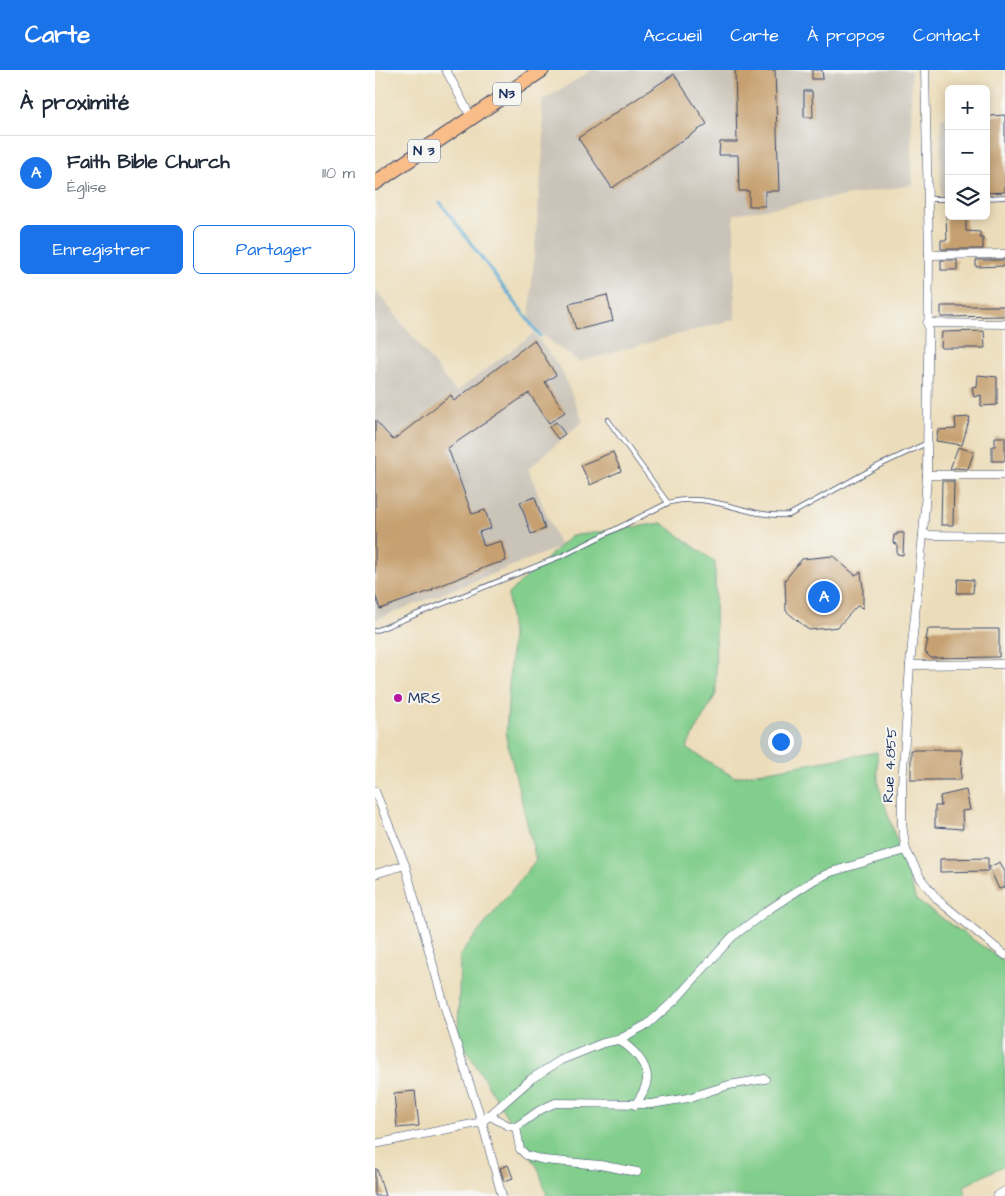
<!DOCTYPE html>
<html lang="fr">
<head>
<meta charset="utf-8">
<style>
	:root { --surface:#fff; --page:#f6f6f7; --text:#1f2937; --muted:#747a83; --line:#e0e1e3; --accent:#1a73e8 }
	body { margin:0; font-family:"Architects Daughter",sans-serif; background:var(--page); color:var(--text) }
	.controls { position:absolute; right:15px; top:15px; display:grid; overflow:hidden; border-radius:8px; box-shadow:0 2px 12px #0003 }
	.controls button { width:45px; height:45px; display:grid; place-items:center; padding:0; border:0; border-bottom:1px solid var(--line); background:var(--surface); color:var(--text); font:25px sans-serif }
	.you { position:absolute; left:405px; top:671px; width:18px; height:18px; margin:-12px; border:4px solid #fff; border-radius:50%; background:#1a73e8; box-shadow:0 0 0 8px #1a73e833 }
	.badge { display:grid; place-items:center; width:32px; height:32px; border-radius:50%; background:var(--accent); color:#fff; font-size:16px; font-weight:700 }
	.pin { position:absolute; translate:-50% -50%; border:2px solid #fff; box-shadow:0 1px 5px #0006 }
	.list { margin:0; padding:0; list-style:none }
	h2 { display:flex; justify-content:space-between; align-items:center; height:65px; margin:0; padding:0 20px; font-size:21px }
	h2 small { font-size:16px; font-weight:400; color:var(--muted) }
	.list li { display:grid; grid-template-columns:32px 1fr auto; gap:15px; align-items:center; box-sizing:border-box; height:75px; padding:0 20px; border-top:1px solid var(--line) }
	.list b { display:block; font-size:19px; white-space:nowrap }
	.list p { margin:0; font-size:16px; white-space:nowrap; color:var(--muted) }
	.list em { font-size:16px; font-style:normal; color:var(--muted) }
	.actions { display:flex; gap:10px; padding:15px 20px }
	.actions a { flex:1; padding:11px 0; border:1px solid var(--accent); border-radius:8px; text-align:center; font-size:18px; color:var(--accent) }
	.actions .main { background:var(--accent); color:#fff }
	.icon { flex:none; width:28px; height:28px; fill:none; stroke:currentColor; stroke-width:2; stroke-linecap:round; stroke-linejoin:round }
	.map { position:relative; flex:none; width:630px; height:1126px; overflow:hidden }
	header { display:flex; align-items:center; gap:30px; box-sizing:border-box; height:70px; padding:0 25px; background:var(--accent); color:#fff }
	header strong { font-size:24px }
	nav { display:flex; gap:28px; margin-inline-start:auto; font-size:18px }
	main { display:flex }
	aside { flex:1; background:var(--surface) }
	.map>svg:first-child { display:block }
</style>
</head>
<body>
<header>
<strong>Carte</strong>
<nav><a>Accueil</a><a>Carte</a><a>À propos</a><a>Contact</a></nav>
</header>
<main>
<aside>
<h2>À proximité<small></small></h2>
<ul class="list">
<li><span class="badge">A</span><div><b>Faith Bible Church</b><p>Église</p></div><em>110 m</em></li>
</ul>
<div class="actions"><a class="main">Enregistrer</a><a>Partager</a></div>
</aside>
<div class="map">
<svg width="630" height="1126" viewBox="0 0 630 1126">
	<rect width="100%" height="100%" fill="#f6f6f2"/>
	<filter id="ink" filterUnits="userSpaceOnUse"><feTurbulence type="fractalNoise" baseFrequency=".02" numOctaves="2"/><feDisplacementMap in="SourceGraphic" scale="10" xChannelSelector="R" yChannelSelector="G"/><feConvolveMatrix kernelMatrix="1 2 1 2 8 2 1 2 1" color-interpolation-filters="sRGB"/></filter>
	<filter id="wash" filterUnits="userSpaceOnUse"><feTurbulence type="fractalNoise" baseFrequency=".0096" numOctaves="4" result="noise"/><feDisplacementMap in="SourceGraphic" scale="20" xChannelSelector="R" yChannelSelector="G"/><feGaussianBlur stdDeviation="1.12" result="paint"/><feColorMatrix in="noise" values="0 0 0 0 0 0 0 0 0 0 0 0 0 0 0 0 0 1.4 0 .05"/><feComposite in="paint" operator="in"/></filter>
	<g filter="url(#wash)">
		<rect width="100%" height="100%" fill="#ecddba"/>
		<g fill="#c9c3b8">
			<polygon points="217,0 536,0 537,115 359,144 360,249 204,292 168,266 154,250 169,68 167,31"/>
			<polygon points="574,47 574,133 566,133 566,48"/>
			<polygon points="0,219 81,322 159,263 187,301 208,351 153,399 185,477 0,550"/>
		</g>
		<polygon fill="#82ce8c" stroke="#4e7e75" points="287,453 340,492 341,624 311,678 359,707 502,682 503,714 541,830 630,892 630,1095 589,1116 591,1126 172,1126 164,1100 83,966 85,885 161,790 131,667 137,565 133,524 196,466"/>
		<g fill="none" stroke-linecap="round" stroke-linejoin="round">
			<polyline stroke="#5aaad4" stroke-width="3" points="65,132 165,266"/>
		</g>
		<g id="blocks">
			<g fill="#c6a06f">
				<polygon points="360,0 400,0 404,121 390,121 390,136 374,136 374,121 364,121 363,85 344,85 345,72 362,72"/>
				<polygon points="437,0 447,0 448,9 437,9"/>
				<polygon points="299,4 332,54 237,118 203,68"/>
				<polygon points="429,21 437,21 438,47 429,47"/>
				<polygon points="630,45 630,122 611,123 611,48 616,46"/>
				<polygon points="571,146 591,146 591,161 605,162 605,168 608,168 608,179 566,179 566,170 572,170"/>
				<rect x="566" y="190" width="16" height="10"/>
				<polygon points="601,190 630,190 630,196 601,197"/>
				<polygon points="232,225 238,251 201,260 194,234"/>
				<polygon points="566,236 630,236 630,246 566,247"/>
				<polygon points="609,261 610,278 566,278 567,262"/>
				<polygon points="159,270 181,305 170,312 190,342 174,353 154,323 73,378 97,444 110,440 116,458 104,462 109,476 126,471 131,491 116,495 57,519 58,520 5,539 0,524 0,350 18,370 76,325 79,331"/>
				<polygon points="603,305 622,307 622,335 606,336 606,325 599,327 597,317 602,316"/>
				<polygon points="595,347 587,375 561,371 563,360 581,359 580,348"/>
				<polygon points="181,352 190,364 183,369 174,357"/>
				<polygon points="620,367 630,367 630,391 617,391 617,376 620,376"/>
				<polygon points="583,377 599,382 593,399 579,398 579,399 575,399"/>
				<polygon points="238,382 246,401 215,415 206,395"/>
				<polygon points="567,411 579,411 578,455 566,455"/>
				<polygon points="160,427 170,459 156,464 145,432"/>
				<polygon points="522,463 529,463 528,485 522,484 522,474 518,473 519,465 522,465"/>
				<polygon points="458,486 480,505 486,502 488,518 488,538 482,536 463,557 434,560 411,541 410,510 427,489"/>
				<polygon points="583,509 599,510 598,523 582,523"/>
				<polygon points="553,559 624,559 624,587 556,588 550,582 553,570 551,570"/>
				<polygon points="536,680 587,680 586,710 536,710"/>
				<polygon points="591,720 595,740 587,741 588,759 560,757 560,736 566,736 565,726"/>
				<polygon points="613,788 613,801 565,802 565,789"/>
				<polygon points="625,792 630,802 630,817 624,819 614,797"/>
				<polygon points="40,1021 44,1056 22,1058 19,1023"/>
				<polygon points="133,1095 138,1108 129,1111 125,1098"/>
				<polygon points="0,1099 2,1099 10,1126 0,1126"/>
			</g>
		</g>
	</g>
	<g filter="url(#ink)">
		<use href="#blocks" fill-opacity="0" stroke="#3a496c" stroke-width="1"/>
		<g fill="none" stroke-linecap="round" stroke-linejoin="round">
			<g stroke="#3a496c" stroke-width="5.5">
				<g id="lane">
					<polyline points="611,128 630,127"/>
					<polyline points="554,129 574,129"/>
					<polyline points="233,350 293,433"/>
					<path d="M0 561 189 485 293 433C334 420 373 449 414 445L503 396 552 373"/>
				</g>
			</g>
			<g stroke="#3a496c" stroke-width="9">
				<g id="street">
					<polyline points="71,0 97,49"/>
					<polyline points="550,0 554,185 552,405 548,465 535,595 527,715 527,755 531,780 546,809 563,830 630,885"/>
					<polyline points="554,185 630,184"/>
					<polyline points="552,253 630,254"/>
					<polyline points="552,405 630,405"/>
					<polyline points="548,465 630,466"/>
					<polyline points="535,595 630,594"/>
					<polyline points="0,721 30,795 72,945 107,1052 127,1126"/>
					<polyline points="0,804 30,795"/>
					<path d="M243 970C256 977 273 993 272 1010 271 1019 265 1028 260 1035"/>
					<polyline points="113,1045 134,1056 141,1057 165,1040 180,1033 276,1034 313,1028 354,1015 390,1009"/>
					<polyline points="141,1057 145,1079 151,1085 169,1090 225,1095 262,1102"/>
					<polyline points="0,1074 107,1052 156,1009 186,990 228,973 243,970 273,954 300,930 357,867 393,840 439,810 456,802 531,780"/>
					<polyline points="622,1126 630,1121"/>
				</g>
			</g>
			<g stroke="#3a496c" stroke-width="16">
				<polyline id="highway" points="0,113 167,0"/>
			</g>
			<use href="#lane" stroke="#fff" stroke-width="4"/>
			<use href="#street" stroke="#fff" stroke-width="8"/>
			<use href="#highway" stroke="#f8bd89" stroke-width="14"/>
		</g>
	</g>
	<circle fill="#b5179e" stroke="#f6f6f2" stroke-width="2" cx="23" cy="628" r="5"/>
	<g text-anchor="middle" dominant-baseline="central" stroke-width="4" stroke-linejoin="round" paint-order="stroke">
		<g fill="#f6f6f2" stroke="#5d6b8a" stroke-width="1">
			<rect x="118" y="12.5" width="28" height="23" rx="4"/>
			<rect x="33" y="69.5" width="32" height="23" rx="4"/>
		</g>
		<g font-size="14" font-weight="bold" fill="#1b2f5e">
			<text x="132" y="24">N3</text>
			<text x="49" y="81">N 3</text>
		</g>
		<g font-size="15" fill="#1b2f5e" stroke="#f6f6f2" text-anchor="start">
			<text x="33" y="628">MRS</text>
		</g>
		<g font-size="15" fill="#1b2f5e" stroke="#f6f6f2">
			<text transform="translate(515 695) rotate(-87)">Rue 4.855</text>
		</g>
	</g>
</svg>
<div class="controls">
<button>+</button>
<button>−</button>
<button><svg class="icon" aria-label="layers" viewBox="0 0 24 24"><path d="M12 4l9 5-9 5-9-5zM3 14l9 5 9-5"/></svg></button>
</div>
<div class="you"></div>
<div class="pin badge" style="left:449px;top:527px">A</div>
</div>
</main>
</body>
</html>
